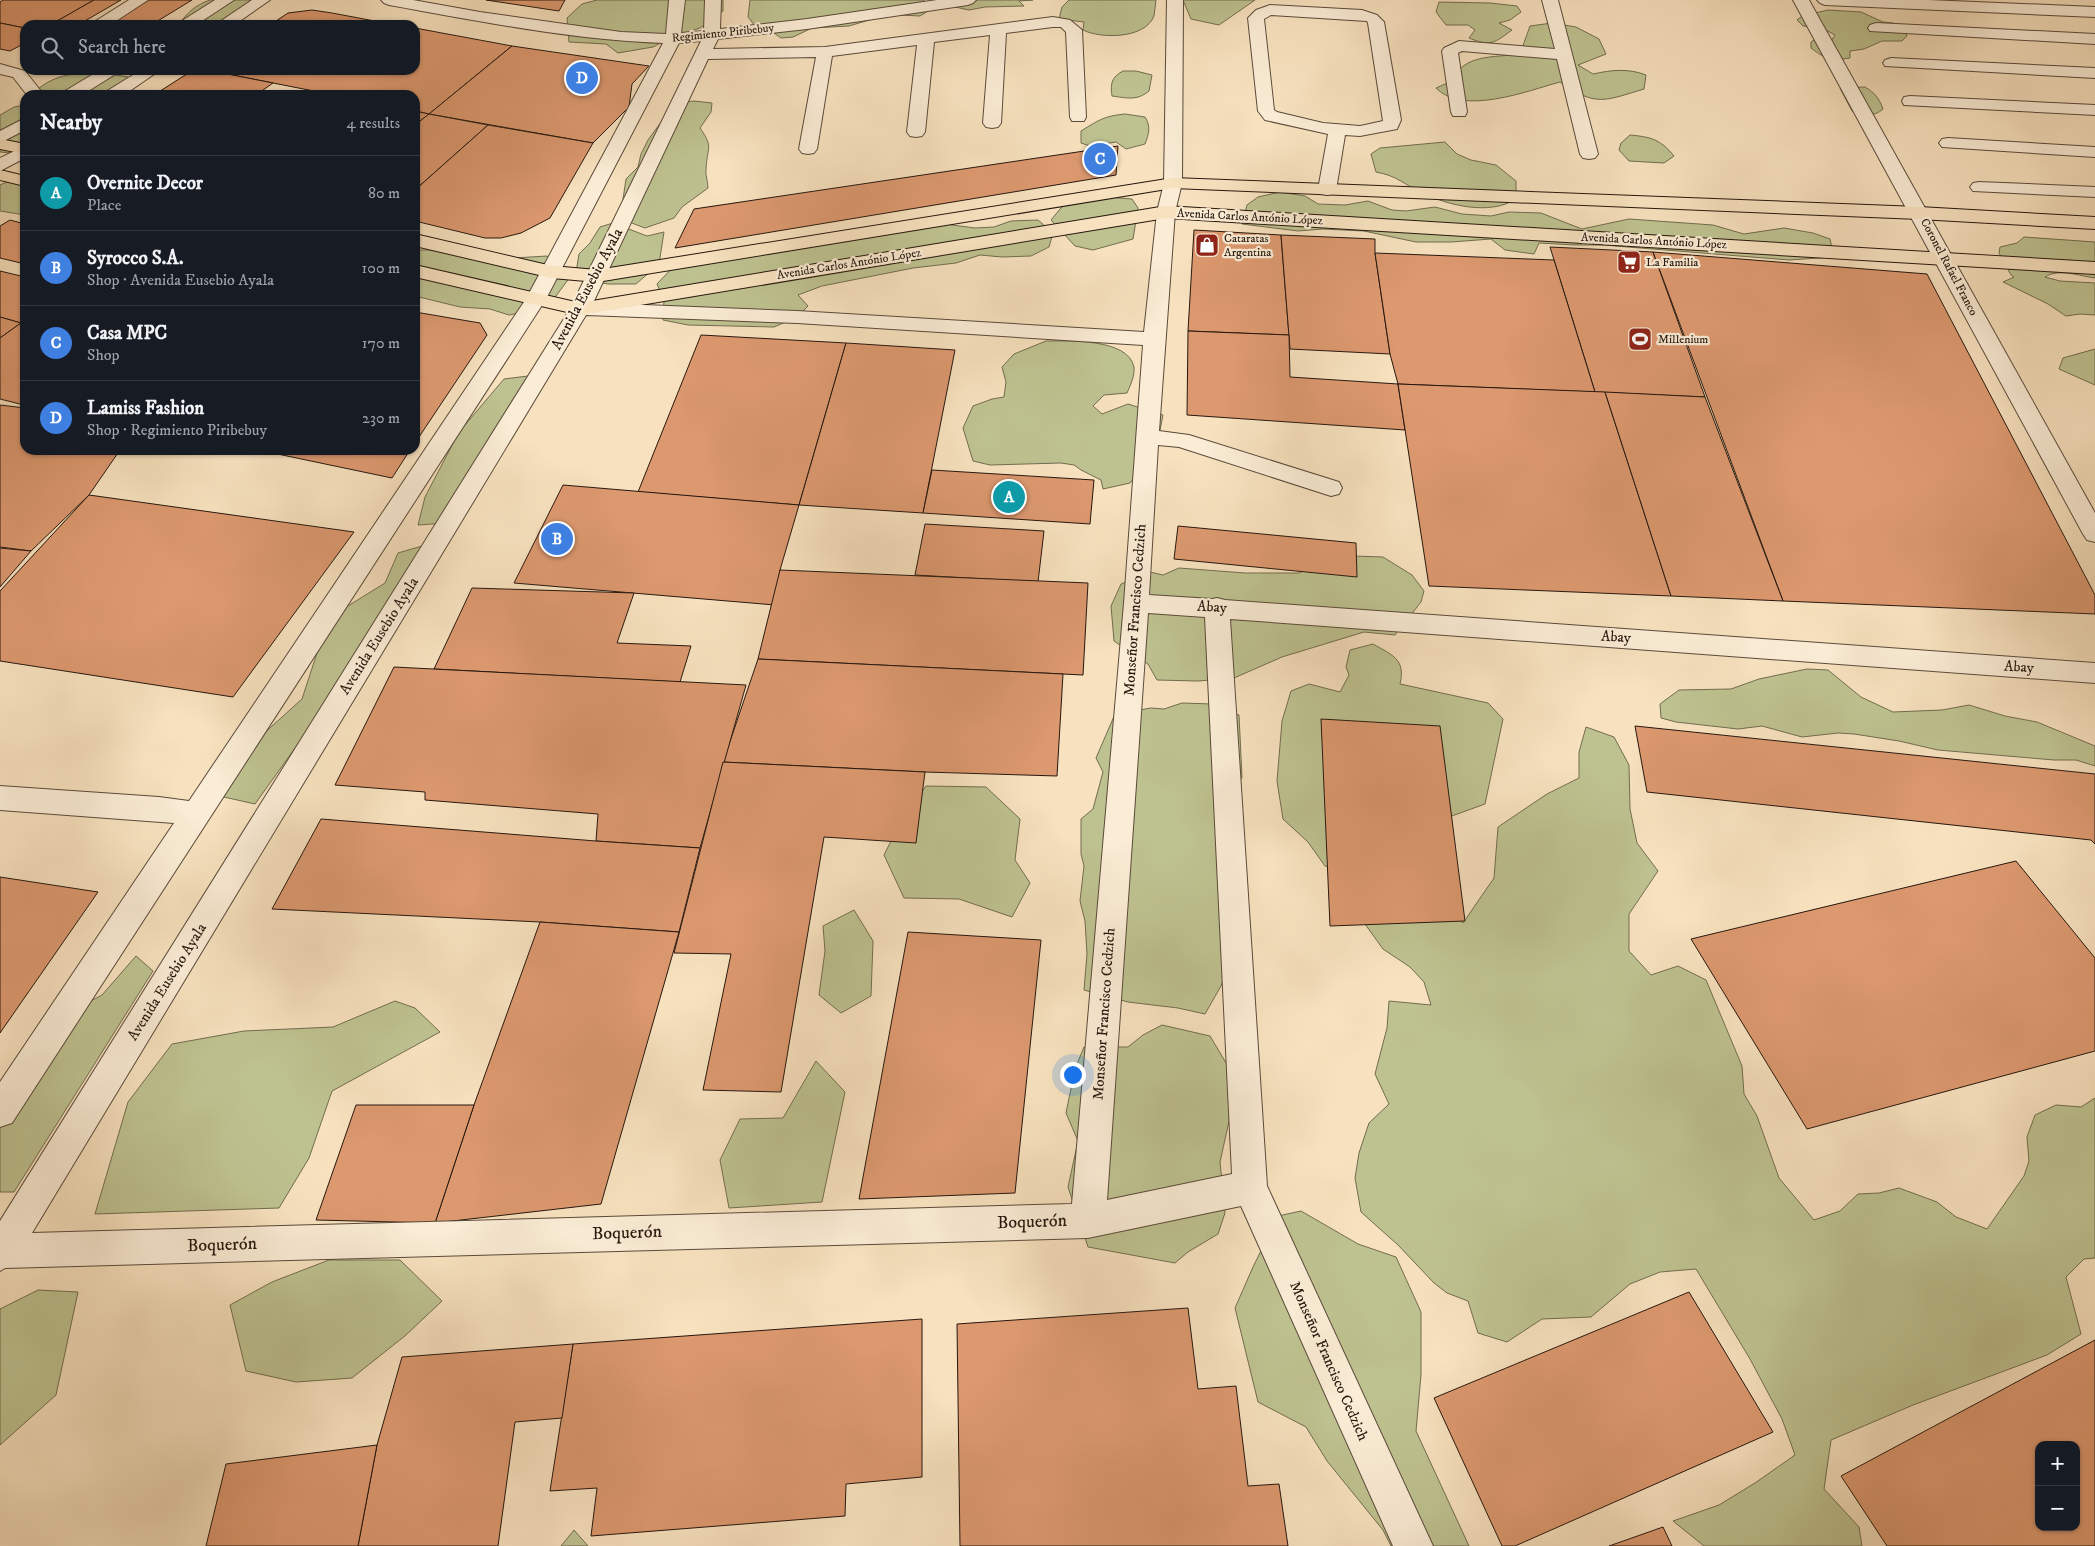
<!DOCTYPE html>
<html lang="en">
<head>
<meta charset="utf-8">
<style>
	:root { --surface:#171b24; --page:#20242c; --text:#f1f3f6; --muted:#9ea1a6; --line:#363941; --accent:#8c9099 }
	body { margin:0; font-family:"IM FELL DW Pica",serif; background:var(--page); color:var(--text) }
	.controls { position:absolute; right:15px; bottom:15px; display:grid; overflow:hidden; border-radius:10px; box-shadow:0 1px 4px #0004 }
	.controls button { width:45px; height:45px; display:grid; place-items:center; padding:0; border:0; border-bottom:1px solid var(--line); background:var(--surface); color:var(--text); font:25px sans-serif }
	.you { position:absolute; left:1072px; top:1074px; width:18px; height:18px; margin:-12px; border:4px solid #fff; border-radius:50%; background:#1a73e8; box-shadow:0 0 0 8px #1a73e833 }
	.badge { display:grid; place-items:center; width:32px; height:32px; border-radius:50%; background:var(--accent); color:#fff; font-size:16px; font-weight:700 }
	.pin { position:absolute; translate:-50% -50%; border:2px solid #fff; box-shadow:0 1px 5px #0006 }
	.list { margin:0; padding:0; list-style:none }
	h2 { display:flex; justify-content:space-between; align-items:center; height:65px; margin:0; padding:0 20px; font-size:21px }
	h2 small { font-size:16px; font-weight:400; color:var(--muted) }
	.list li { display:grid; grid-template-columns:32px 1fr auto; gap:15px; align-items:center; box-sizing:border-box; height:75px; padding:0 20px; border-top:1px solid var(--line) }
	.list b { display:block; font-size:19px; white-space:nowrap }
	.list p { margin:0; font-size:16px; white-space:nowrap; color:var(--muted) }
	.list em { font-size:16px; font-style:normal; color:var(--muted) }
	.icon { flex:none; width:28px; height:28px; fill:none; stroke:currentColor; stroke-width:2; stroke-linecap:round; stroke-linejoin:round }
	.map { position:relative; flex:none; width:2095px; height:1546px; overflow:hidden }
	.search { position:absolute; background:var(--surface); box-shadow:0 1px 4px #0004; left:20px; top:20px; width:400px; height:55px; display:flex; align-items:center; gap:12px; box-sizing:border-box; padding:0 18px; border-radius:15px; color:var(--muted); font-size:19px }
	.panel { position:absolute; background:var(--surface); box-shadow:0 1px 4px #0004; left:20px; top:90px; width:400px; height:365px; border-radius:15px }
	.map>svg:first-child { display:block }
</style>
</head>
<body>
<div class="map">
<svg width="2095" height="1546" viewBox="0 0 2095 1546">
	<rect width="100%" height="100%" fill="#f7e1be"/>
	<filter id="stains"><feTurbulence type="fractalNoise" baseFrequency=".004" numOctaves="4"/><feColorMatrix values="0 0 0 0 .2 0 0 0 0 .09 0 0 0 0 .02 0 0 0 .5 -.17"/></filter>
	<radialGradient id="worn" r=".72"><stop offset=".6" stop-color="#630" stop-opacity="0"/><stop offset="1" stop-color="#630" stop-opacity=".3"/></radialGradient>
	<g fill="#bec290" stroke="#726c4f">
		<path d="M210 0H261L233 25H179C187 12 196 5 210 0Z"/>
		<polygon points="597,0 723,0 723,11 700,28 672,37 653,47 618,53 606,44 569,42 567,18 582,4"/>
		<polygon points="750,0 924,0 928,11 920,16 899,15 876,18 849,26 812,28 793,37 781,38 774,33 760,32 748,17"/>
		<polygon points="951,0 1033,0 1019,1 1024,6 985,7 969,10 955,7"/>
		<path d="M1069 0H1156C1155 5 1155 11 1154 16 1145 39 1101 39 1083 30L1084 22 1059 19 1062 7Z"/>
		<polygon points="1183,0 1255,0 1219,25 1191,19"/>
		<path d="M1439 2 1490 3 1517 6 1521 12 1510 20 1499 23 1512 30C1494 43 1491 47 1469 38L1475 30 1468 25H1446L1436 12Z"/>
		<path d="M1828 10 1861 12 1883 22 1893 23 1904 27 1907 36 1902 41H1882L1864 49 1850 51V58C1831 61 1827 60 1811 48V42L1816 39 1831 41 1835 35 1824 29 1803 26 1797 20 1802 16Z"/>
		<path d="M1552 23 1576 27 1599 39 1606 54 1578 65 1593 74C1611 70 1628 68 1646 75L1644 89C1604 101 1596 107 1560 82 1527 91 1463 116 1436 88L1452 81C1464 53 1494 58 1520 54L1530 26Z"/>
		<path d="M1123 71H1136L1152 75 1149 91C1137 101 1127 98 1112 96 1110 83 1112 77 1123 71Z"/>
		<path d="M98 72 128 77 129 86 125 95H32C50 75 73 73 98 72Z"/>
		<path d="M1865 87C1875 93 1879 98 1883 109 1873 118 1864 114 1852 111L1840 88Z"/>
		<path d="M694 101 712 103 711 112 700 128C714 148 707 147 706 169 705 174 708 182 708 188L682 207 674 218 645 228 616 217 622 206 626 179 638 167 641 154 648 140 675 103Z"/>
		<polygon points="25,105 25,157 12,153 0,152 0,115 14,107"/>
		<path d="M1125 114 1145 117C1151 126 1149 134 1145 144L1126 149 1116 142 1090 146 1081 143V131C1099 120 1104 116 1125 114Z"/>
		<path d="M1630 135C1651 137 1660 139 1674 156L1664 163 1629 161 1619 150 1621 143Z"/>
		<path d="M1445 142 1457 154 1471 160 1496 165 1516 181V199C1489 216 1448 205 1422 193 1403 184 1398 176 1376 172L1371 154 1380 148Z"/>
		<polygon points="25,174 25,215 0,211 0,185"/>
		<polygon points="1280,192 1305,196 1318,204 1345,205 1368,201 1392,210 1406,211 1435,207 1462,214 1491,216 1509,212 1541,213 1582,229 1629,219 1713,225 1744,234 1784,228 1813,233 1830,239 1834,257 1789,260 1603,245 1575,245 1539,243 1534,254 1505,250 1491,239 1451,242 1416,242 1364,231 1323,229 1298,231 1242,224 1247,205 1258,197"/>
		<polygon points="1107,197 1132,199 1138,208 1133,239 1093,250 1075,246 1051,220 1065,203"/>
		<polygon points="1038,220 1053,233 1049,247 1031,256 1002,257 980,255 956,263 913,268 822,286 798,295 808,306 797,317 774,327 688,325 663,320 664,301 657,284 675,265 937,223 975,228 994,227 1011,221"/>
		<polygon points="613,223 647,236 664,232 659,264 636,284 608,284 575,279 579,254 590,243 600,227"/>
		<path d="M2024 237 2095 242V278C2080 276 2058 268 2045 277L2060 281 2095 283V315L2080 314 2066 316 2048 304 2003 282 2014 277 2011 275 1999 253 2000 247 2017 243Z"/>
		<polygon points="415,250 435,250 497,259 547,256 570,277 556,296 535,310 509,315 490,309 460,307 415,296"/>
		<path d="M1046 341C1068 341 1128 338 1134 367 1135 376 1130 386 1127 393L1104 395 1093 406 1102 414 1128 404 1163 415 1157 446 1130 483 1103 489 1101 480 1081 470 1074 465 1061 463 990 465 973 461 963 428 973 406 992 399 1004 397 1006 382 1002 367 1014 354Z"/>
		<polygon points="2095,349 2095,385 2059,369 2063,358"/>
		<polygon points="544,374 447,523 418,525 425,497 459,432 504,379"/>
		<polygon points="422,546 346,677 255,804 215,795 230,764 302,699 317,653 335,614 385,583 398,553"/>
		<polygon points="1352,556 1383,557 1412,575 1424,591 1421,602 1395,635 1364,632 1282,657 1234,678 1198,681 1157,680 1148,664 1114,641 1111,606 1121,584 1150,572 1163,575 1179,568 1245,573 1299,573 1320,561"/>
		<path d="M1373 644C1392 655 1406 659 1400 684L1488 703 1503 719 1485 804 1449 817 1362 874 1325 866 1308 842 1283 819 1277 781 1282 721 1291 691 1309 684 1340 692 1349 675 1346 667 1350 650Z"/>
		<polygon points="1807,669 1828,670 1861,697 1893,712 1942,710 1969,705 2005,716 2037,722 2095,746 2095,766 2076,760 2054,760 1938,750 1899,741 1854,734 1838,733 1802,737 1762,726 1738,729 1676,722 1661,718 1660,704 1679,690 1731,689 1759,679"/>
		<polygon points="1182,703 1212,704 1239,715 1242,777 1235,793 1233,952 1221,986 1205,1014 1178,1008 1128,1002 1084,990 1087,954 1085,921 1080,901 1084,866 1081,854 1081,819 1093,809 1103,772 1096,758 1115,714 1151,708 1164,709"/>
		<polygon points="1586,727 1614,737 1629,765 1630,809 1637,843 1658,871 1629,914 1629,951 1651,975 1678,966 1706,980 1742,1066 1744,1094 1757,1116 1779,1178 1814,1220 1840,1211 1858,1194 1879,1193 1899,1188 1937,1202 1956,1217 1987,1229 2024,1176 2029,1161 2027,1137 2035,1115 2056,1105 2081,1107 2095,1098 2095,1258 2084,1259 2066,1277 2081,1334 2047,1355 1913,1405 1831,1440 1824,1489 1859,1527 1862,1546 1704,1546 1673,1521 1719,1505 1755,1483 1795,1455 1782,1419 1750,1359 1696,1269 1660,1272 1630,1284 1591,1317 1542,1319 1507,1342 1478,1333 1468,1301 1447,1293 1434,1283 1398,1245 1361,1212 1355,1178 1359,1153 1369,1123 1389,1104 1375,1074 1387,1028 1389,1001 1431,1005 1424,982 1410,967 1383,949 1357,913 1441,902 1463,923 1494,878 1498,827 1547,794 1579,778 1579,752"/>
		<polygon points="926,786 986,787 1020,819 1015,860 1030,883 1012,917 959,899 904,898 884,855 901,821"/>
		<polygon points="854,910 873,941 871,996 841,1013 819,995 825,951 823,926"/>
		<polygon points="136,956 153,971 14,1192 0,1192 0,1106 53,1021 102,995"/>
		<polygon points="395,1001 415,1008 440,1032 332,1091 309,1158 279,1208 95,1214 128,1102 172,1044 244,1031 333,1027"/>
		<polygon points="1162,1025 1210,1036 1229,1068 1235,1094 1220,1162 1225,1213 1218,1234 1188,1252 1175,1263 1088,1247 1068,1187 1078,1141 1066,1113 1075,1069 1084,1047 1128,1047 1143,1035"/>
		<polygon points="816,1061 845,1092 822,1202 729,1208 720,1160 740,1119 783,1118"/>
		<polygon points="1301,1211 1358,1244 1396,1257 1421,1312 1421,1375 1416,1431 1469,1546 1391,1546 1383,1530 1327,1461 1306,1427 1258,1402 1235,1308 1253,1267 1278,1216"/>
		<polygon points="329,1260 400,1260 442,1301 406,1335 352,1378 296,1382 246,1371 230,1305 272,1282"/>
		<polygon points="38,1290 78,1292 56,1395 0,1445 0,1309"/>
		<polygon points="574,1530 588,1546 561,1546"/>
	</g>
	<g fill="#dc986f" stroke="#26170e" fill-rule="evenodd">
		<polygon points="3,0 94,0 50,25 25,25 25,28 0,23 0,2"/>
		<polygon points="94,0 121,0 78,25 50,25"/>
		<polygon points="149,0 192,0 151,25 106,25"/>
		<polygon points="486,0 565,0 559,11"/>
		<polygon points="312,10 332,13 396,25 270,25 288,13"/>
		<polygon points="0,23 25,28 25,43 10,51 0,49"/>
		<polygon points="415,28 512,46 429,114 415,111 415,95 334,95 207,70 415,70"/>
		<polygon points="512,46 649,66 632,84 629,107 593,143 429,114"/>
		<polygon points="193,70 207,70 273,83 256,95 154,95"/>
		<polygon points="415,111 429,114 415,125"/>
		<polygon points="429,114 488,125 415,190 415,125"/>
		<polygon points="488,125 593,143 550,218 521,233 501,238 485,238 415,221 415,190"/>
		<polygon points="1118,146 1116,175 675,248 694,209"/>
		<polygon points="10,220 25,224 25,264 0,258 0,226"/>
		<polygon points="1194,230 1281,235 1289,335 1188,331"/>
		<polygon points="1281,235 1375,239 1375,253 1390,354 1290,349"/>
		<polygon points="1550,247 1653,252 1705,397 1595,392"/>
		<polygon points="1653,252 1927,274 2095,595 2095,614 1783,601"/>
		<polygon points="1375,253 1554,260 1595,392 1398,384 1390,354"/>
		<polygon points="0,271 25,277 25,320 21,323 0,317"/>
		<polygon points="415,312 480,323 487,335 415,443"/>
		<polygon points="0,317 21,323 0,338"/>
		<polygon points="25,320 25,404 24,405 0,399 0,338"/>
		<polygon points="1188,331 1289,335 1290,377 1398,384 1405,430 1187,415"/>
		<polygon points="701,335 846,343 799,505 638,492"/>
		<polygon points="846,343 955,350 923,513 799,505"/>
		<polygon points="1398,384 1605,392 1671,596 1429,586"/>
		<polygon points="1605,392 1705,397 1783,601 1671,596"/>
		<polygon points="0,405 25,408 25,450 120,450 89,495 31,551 0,547"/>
		<polygon points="270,450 410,450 392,478 268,452"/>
		<polygon points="932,470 1094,480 1090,524 923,513"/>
		<polygon points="563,485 799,505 780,570 775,605 514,583"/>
		<polygon points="89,495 354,532 233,697 0,661 0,591"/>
		<polygon points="925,524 1044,531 1038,582 915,575"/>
		<polygon points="1178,526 1356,543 1357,577 1174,559"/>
		<polygon points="0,548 31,551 0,587"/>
		<polygon points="780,570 1088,583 1083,675 758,659"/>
		<polygon points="472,588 634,593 617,643 691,646 680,682 434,669"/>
		<polygon points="758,659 1063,674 1057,776 925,772 723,762"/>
		<polygon points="394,667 746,685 700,848 596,841 598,814 425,800 425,792 335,785"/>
		<polygon points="1321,719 1440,726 1465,921 1330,926"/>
		<polygon points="1635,726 2095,774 2095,844 2091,840 1647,792"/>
		<polygon points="723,762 925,772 916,843 824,837 781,1092 703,1090 731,954 674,953"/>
		<polygon points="321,819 596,841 700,848 679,932 540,922 272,909"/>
		<polygon points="2016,861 2095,958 2095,1051 1807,1129 1691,939"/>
		<polygon points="0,877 98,892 0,1033"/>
		<polygon points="540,922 679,932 601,1204 435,1223 474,1105"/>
		<polygon points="908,932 1041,940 1015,1193 859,1199"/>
		<polygon points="356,1105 474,1105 435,1223 316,1220"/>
		<polygon points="1689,1292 1773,1432 1515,1546 1502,1546 1434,1398"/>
		<polygon points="1188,1308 1198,1389 1236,1386 1248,1486 1279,1484 1288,1546 960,1546 957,1324"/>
		<polygon points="922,1319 922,1477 846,1484 845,1516 591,1536 597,1488 550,1491 573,1344"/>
		<path d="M2095 1340V1546H1887L1841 1476ZM2039 1445H2076V1527H2039Z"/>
		<polygon points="573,1344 562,1418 515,1422 498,1546 358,1546 377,1445 402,1357"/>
		<polygon points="377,1445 358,1546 206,1546 226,1464"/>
		<polygon points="1663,1527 1672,1546 1609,1546"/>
	</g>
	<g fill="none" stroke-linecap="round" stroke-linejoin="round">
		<g stroke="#5a4a3a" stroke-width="2">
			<g id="minor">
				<polygon points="129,0 148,0 110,25 91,25 94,22"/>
				<polygon points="215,0 234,0 196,25 177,25 180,22"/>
				<polygon points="252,0 270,0 234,25 215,25"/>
				<path d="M381 0H413L480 12 621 32 666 34 669 0H685L681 33 704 31 705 0H721L720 29 807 19 937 0H976L973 3 968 5 807 29 718 39 713 49 825 47 1053 17 1070 20 1082 30 1086 117 1084 121H1072L1070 117 1066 32 1061 27H1053L1006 33 1001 123 998 127 992 128 986 127 983 123 990 35 934 42 925 132 922 136 916 137 910 136 907 132 917 45 832 56 817 149 814 153 808 154 802 153 799 149 816 57 708 59 593 303 797 311 1144 332 1157 212 1164 183 1167 0H1183L1182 183 1175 212 1159 431 1189 435 1339 482 1342 488 1339 494 1331 496 1179 447 1158 445 1149 595 1212 599 1217 598 1225 600 2095 663V683L1230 619 1267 1186 1433 1546H1393L1241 1206 1088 1238 5 1268 0 1271V1221L570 309 701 41 679 43 546 299 12 1123 0 1127V1082L174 823 0 810V786L159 797 189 801 526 299 663 43C571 40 479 21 389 5L384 3ZM586 315 797 323 1143 345 1124 603 1072 1204 32 1233ZM1148 613 1205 617 1232 1174 1107 1200Z"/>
				<polygon points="1542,0 1558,0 1598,154 1595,158 1589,159 1583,158 1580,154 1557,59 1462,51 1458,53 1467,112 1465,116 1453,116 1451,112 1442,51 1444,48 1459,41 1555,49"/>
				<polygon points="1793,0 1809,0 2095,513 2095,542 2087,540 2083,534"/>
				<polygon points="1817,0 1928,0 2095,7 2095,17 1825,5 1820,3"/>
				<path d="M1270 5 1362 10 1377 15 1384 22 1401 120 1397 129 1360 136 1345 135 1336 190 1333 194 1327 195 1321 194 1318 190 1328 134 1265 120 1258 111 1248 18 1256 10ZM1271 15 1367 21 1368 23 1383 121 1360 126 1323 123 1277 112 1274 110 1264 19Z"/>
				<polygon points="1876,23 2095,34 2095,44 1870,31 1868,28 1870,25"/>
				<polygon points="1891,58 2095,68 2095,78 1885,66 1883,63 1885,60"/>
				<polygon points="0,64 25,71 44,95 27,95 13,77 0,74"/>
				<polygon points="100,70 119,70 117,73 82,95 63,95 65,91"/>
				<polygon points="141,70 160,70 124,95 105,95 107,91"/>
				<polygon points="1910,96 2095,105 2095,115 1904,105 1902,101 1904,97"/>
				<polygon points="25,118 25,130 0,143 0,131"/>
				<polygon points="1948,138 2095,147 2095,157 1942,147 1939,143 1942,139"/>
				<polygon points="25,146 25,158 0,171 0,158"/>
				<polygon points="1979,182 2095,187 2095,197 1973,191 1970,187 1973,183"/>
			</g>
		</g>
		<g stroke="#26170e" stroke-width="2">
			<g id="major">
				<polygon points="0,139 25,144 25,154 0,149"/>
				<polygon points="0,170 25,176 25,186 0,180"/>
				<polygon points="1173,178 1919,207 2095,217 2095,229 1919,219 1173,188 597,282 552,278 415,246 415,234 552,266 597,270"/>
				<polygon points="1166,206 2095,262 2095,274 1166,218 580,315 415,277 415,265 580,303"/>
			</g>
		</g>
		<use href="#minor" fill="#faecd5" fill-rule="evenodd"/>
		<use href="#major" fill="#f7e1be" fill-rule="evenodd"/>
	</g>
	<defs>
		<g id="shop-square" transform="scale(1.25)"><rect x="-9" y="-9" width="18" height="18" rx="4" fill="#8f2418" stroke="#faecd5"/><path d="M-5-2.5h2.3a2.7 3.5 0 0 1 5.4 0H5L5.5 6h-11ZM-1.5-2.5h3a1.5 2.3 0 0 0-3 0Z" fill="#fff"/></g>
		<g id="supermarket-square" transform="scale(1.25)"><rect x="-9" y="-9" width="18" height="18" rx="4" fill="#8f2418" stroke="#faecd5"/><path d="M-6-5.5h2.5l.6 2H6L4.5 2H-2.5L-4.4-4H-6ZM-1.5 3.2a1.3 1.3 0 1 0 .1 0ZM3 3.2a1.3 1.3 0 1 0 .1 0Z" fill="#fff"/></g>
		<g id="stadium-square" transform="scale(1.25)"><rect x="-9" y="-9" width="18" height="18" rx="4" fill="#8f2418" stroke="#faecd5"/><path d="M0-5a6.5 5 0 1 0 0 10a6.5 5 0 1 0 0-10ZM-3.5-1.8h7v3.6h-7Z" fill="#fff"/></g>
	</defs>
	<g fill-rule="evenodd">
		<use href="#shop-square" x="1207" y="245"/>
		<use href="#supermarket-square" x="1629" y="262"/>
		<use href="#stadium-square" x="1640" y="339"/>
	</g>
	<g text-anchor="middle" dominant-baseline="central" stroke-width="4.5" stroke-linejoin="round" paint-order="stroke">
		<g font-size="12" fill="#26170e" stroke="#faecd5">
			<text transform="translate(723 33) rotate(-6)">Regimiento Piribebuy</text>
			<text transform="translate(1250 217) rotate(3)">Avenida Carlos António López</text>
			<text transform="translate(1654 241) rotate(3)">Avenida Carlos António López</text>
			<text transform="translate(849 264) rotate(-9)">Avenida Carlos António López</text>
			<text transform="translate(1949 267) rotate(62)">Coronel Rafael Franco</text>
		</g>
		<g font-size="12" fill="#26170e" stroke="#faecd5" text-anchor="start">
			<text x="1224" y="238">Cataratas<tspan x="1224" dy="14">Argentina</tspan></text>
			<text x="1646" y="262">La Familia</text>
			<text x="1658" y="339">Millenium</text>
		</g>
		<g font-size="15" fill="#26170e" stroke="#faecd5">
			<text transform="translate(587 289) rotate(-62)">Avenida Eusebio Ayala</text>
			<text transform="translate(1212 607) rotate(4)">Abay</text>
			<text transform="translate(1135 610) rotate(-86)">Monseñor Francisco Cedzich</text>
			<text transform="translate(379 636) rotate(-58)">Avenida Eusebio Ayala</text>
			<text transform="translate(1616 637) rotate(4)">Abay</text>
			<text transform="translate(2019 667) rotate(4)">Abay</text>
			<text transform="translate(167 982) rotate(-58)">Avenida Eusebio Ayala</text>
			<text transform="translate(1104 1014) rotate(-86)">Monseñor Francisco Cedzich</text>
			<text transform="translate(1329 1361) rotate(66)">Monseñor Francisco Cedzich</text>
		</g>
		<g font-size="18" fill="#26170e" stroke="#faecd5">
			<text transform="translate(1032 1222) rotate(-2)">Boquerón</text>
			<text transform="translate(627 1233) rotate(-2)">Boquerón</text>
			<text transform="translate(222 1245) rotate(-2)">Boquerón</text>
		</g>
	</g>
	<rect width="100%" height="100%" filter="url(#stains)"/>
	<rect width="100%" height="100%" fill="url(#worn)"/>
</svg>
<div class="controls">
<button>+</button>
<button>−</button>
</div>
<div class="you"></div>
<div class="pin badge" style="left:1009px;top:497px;background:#0f9aa8">A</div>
<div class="pin badge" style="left:557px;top:539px;background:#3f7fe0">B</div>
<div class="pin badge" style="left:1100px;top:159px;background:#3f7fe0">C</div>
<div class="pin badge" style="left:582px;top:78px;background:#3f7fe0">D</div>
<div class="search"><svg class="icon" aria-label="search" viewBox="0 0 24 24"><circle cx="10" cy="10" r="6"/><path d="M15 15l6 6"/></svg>Search here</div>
<section class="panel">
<h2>Nearby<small>4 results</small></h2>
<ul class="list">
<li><span class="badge" style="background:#0f9aa8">A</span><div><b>Overnite Decor</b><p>Place</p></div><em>80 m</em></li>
<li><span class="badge" style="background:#3f7fe0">B</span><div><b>Syrocco S.A.</b><p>Shop · Avenida Eusebio Ayala</p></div><em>100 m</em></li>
<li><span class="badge" style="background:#3f7fe0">C</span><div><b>Casa MPC</b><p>Shop</p></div><em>170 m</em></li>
<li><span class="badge" style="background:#3f7fe0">D</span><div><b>Lamiss Fashion</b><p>Shop · Regimiento Piribebuy</p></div><em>230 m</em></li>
</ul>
</section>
</div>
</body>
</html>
